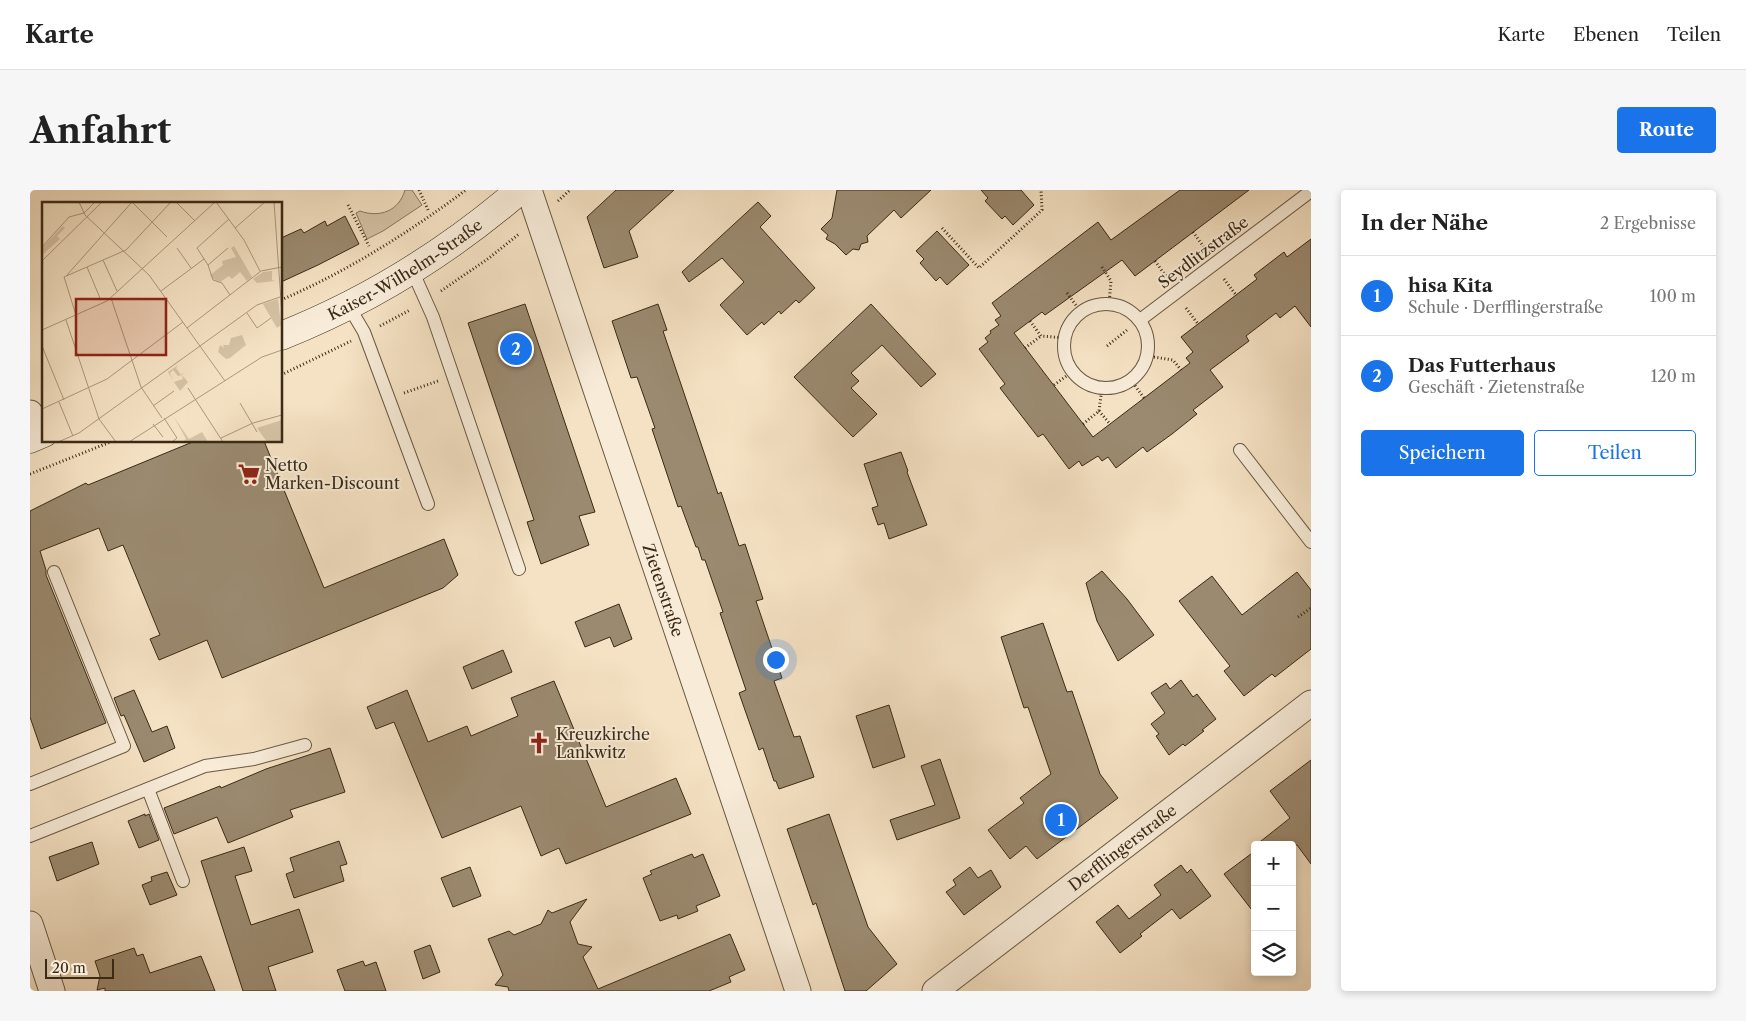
<!DOCTYPE html>
<html lang="de">
<head>
<meta charset="utf-8">
<style>
	:root { --surface:#fff; --page:#f6f6f6; --text:#222; --muted:#767676; --line:#e0e0e0; --accent:#1a73e8 }
	body { margin:0; font-family:"Libre Caslon Text",serif; background:var(--page); color:var(--text) }
	.controls { position:absolute; right:15px; bottom:15px; display:grid; overflow:hidden; border-radius:5px; box-shadow:0 2px 8px #0003 }
	.controls button { width:45px; height:45px; display:grid; place-items:center; padding:0; border:0; border-bottom:1px solid var(--line); background:var(--surface); color:var(--text); font:25px sans-serif }
	.scale { position:absolute; left:15px; bottom:12px; width:69px; box-sizing:border-box; padding-left:5px; border:2px solid #3a2a16; border-top:0; font-size:14px; line-height:18px; white-space:nowrap; color:#3a2a16; -webkit-text-stroke:4px #f8ecd9; paint-order:stroke }
	.you { position:absolute; left:745px; top:469px; width:18px; height:18px; margin:-12px; border:4px solid #fff; border-radius:50%; background:#1a73e8; box-shadow:0 0 0 8px #1a73e833 }
	.badge { display:grid; place-items:center; width:32px; height:32px; border-radius:50%; background:var(--accent); color:#fff; font-size:16px; font-weight:700 }
	.pin { position:absolute; translate:-50% -50%; border:2px solid #fff; box-shadow:0 1px 5px #0006 }
	.list { margin:0; padding:0; list-style:none }
	h2 { display:flex; justify-content:space-between; align-items:center; height:65px; margin:0; padding:0 20px; font-size:21px }
	h2 small { font-size:16px; font-weight:400; color:var(--muted) }
	.list li { display:grid; grid-template-columns:32px 1fr auto; gap:15px; align-items:center; box-sizing:border-box; height:80px; padding:0 20px; border-top:1px solid var(--line) }
	.list b { display:block; font-size:19px; white-space:nowrap }
	.list p { margin:0; font-size:16px; white-space:nowrap; color:var(--muted) }
	.list em { font-size:16px; font-style:normal; color:var(--muted) }
	.actions { display:flex; gap:10px; padding:15px 20px }
	.actions a { flex:1; padding:11px 0; border:1px solid var(--accent); border-radius:5px; text-align:center; font-size:18px; color:var(--accent) }
	.actions .main { background:var(--accent); color:#fff }
	.icon { flex:none; width:28px; height:28px; fill:none; stroke:currentColor; stroke-width:2; stroke-linecap:round; stroke-linejoin:round }
	.map { position:relative; flex:none; width:1281px; height:801px; overflow:hidden; border-radius:5px }
	header { display:flex; align-items:center; gap:30px; box-sizing:border-box; height:70px; padding:0 25px; background:var(--surface); border-bottom:1px solid var(--line) }
	header strong { font-size:24px }
	nav { display:flex; gap:28px; margin-inline-start:auto; font-size:18px }
	.intro { display:flex; align-items:center; justify-content:space-between; box-sizing:border-box; height:120px; padding:0 30px }
	h1 { margin:0; font-size:35px }
	.button { padding:12px 22px; border-radius:5px; background:var(--accent); color:#fff; font-size:18px; font-weight:700 }
	main { display:flex; gap:30px; padding:0 30px }
	aside { flex:1; background:var(--surface); border-radius:5px; box-shadow:0 2px 8px #0003 }
	.map>svg:first-child { display:block }
</style>
</head>
<body>
<header>
<strong>Karte</strong>
<nav><a>Karte</a><a>Ebenen</a><a>Teilen</a></nav>
</header>
<div class="intro"><h1>Anfahrt</h1><a class="button">Route</a></div>
<main>
<div class="map">
<svg width="1281" height="801" viewBox="0 0 1281 801">
	<rect width="100%" height="100%" fill="#f5e2c4"/>
	<filter id="stains"><feTurbulence type="fractalNoise" baseFrequency=".004" numOctaves="4"/><feColorMatrix values="0 0 0 0 .2 0 0 0 0 .09 0 0 0 0 .02 0 0 0 .5 -.17"/></filter>
	<radialGradient id="worn" r=".72"><stop offset=".6" stop-color="#630" stop-opacity="0"/><stop offset="1" stop-color="#630" stop-opacity=".3"/></radialGradient>
	<path fill="#d5c3a6" stroke="#88765e" d="M375 0H382L392 15 353 41 337 49 326 23 330 21C350 28 369 21 375 0Z"/>
	<g fill="#9b8a70" stroke="#3a2a16">
		<polygon points="586,0 644,0 599,41 608,67 574,78 557,27"/>
		<polygon points="807,0 901,0 871,28 864,20 837,46 838,52 831,54 829,60 823,59 816,65 805,54 796,49 798,45 791,39 802,28"/>
		<polygon points="951,0 991,0 1004,15 983,35 975,26 972,29 955,11 958,8"/>
		<polygon points="1150,0 1219,0 1105,86 1092,70 1015,125 1012,122 984,143 1063,247 1160,173 1156,168 1163,162 1151,147 1227,89 1224,85 1254,62 1257,67 1281,49 1281,137 1265,116 1250,128 1246,123 1216,146 1219,151 1180,180 1193,197 1163,220 1167,224 1142,244 1117,262 1113,257 1086,278 1078,267 1072,271 1068,266 1052,276 1049,271 1039,279 1013,244 1008,247 970,198 975,194 949,159 958,152 955,148 961,143 960,141 969,135 965,130 971,126 962,113 1068,32 1081,50"/>
		<polygon points="728,12 741,26 730,37 785,98 769,113 766,110 751,124 749,121 734,135 732,132 717,145 690,115 714,92 692,68 659,92 652,82"/>
		<polygon points="315,26 329,54 288,75 251,92 251,48 271,39 274,43 295,31 297,36"/>
		<polygon points="907,41 939,75 917,95 910,87 906,91 890,73 894,69 886,61"/>
		<polygon points="495,114 565,322 549,326 559,355 511,374 497,332 504,330 438,133"/>
		<polygon points="628,114 637,140 633,141 688,304 691,302 709,356 715,354 733,409 726,411 752,488 744,491 764,547 770,546 784,587 749,599 746,591 744,591 733,558 729,560 709,503 716,500 690,423 693,422 675,370 672,370 668,357 666,357 651,316 648,317 622,239 625,238 607,187 601,188 582,131"/>
		<polygon points="841,114 906,184 891,197 852,155 821,183 829,191 821,198 847,224 823,247 764,187"/>
		<polygon points="165,251 234,251 294,398 414,349 428,385 413,398 192,488 177,450 129,470 120,449 130,445 93,355 78,361 69,338 10,361 16,380 16,385 76,533 11,559 0,527 0,321 56,293 58,295"/>
		<polygon points="871,262 878,281 877,282 897,335 859,349 854,333 848,335 842,318 848,316 834,274"/>
		<polygon points="1072,381 1097,409 1124,445 1088,471 1067,431 1056,393"/>
		<polygon points="1267,382 1281,400 1281,459 1245,487 1242,484 1214,506 1194,481 1200,476 1149,411 1182,386 1212,425"/>
		<polygon points="589,414 602,449 584,457 580,447 555,457 545,432"/>
		<polygon points="1013,433 1037,502 1042,501 1070,584 1088,608 1007,669 996,656 980,669 958,640 994,613 990,608 1021,584 998,517 994,518 971,447"/>
		<polygon points="473,460 482,482 442,499 433,477"/>
		<polygon points="1151,490 1163,507 1167,504 1186,529 1172,540 1174,541 1155,556 1153,554 1139,565 1126,546 1129,544 1121,534 1135,523 1121,503 1136,493 1140,499"/>
		<polygon points="524,491 576,617 646,588 661,624 536,674 529,658 511,666 491,616 412,648 364,532 346,539 337,517 377,500 398,552 437,536 441,546 488,526 481,508"/>
		<polygon points="104,500 122,542 137,536 145,558 114,572 94,525 91,526 84,508"/>
		<polygon points="859,515 875,567 843,578 826,526"/>
		<polygon points="300,558 315,602 260,620 263,627 198,653 187,627 144,644 134,618 190,596 191,598 236,579"/>
		<polygon points="910,569 930,628 867,650 860,630 905,615 891,576"/>
		<polygon points="1281,570 1281,674 1267,655 1226,655 1260,628 1240,601"/>
		<polygon points="115,624 115,626 119,624 129,650 109,658 98,631"/>
		<polygon points="799,624 838,737 867,774 836,801 815,801 786,713 783,715 757,639"/>
		<polygon points="309,651 317,674 310,676 314,691 264,708 256,684 264,681 260,668"/>
		<polygon points="62,652 69,674 27,691 19,667"/>
		<polygon points="214,657 222,681 205,686 221,735 269,719 283,762 238,777 246,801 213,801 171,671"/>
		<polygon points="1225,661 1225,724 1194,684"/>
		<polygon points="662,664 664,668 673,664 690,706 666,716 668,721 648,729 647,725 630,731 613,688 622,684 620,681"/>
		<polygon points="1151,675 1157,683 1161,679 1181,706 1150,729 1142,719 1110,744 1112,746 1090,763 1066,732 1088,715 1099,729 1131,705 1124,695"/>
		<polygon points="440,677 451,706 423,717 411,688"/>
		<polygon points="940,677 948,688 961,680 971,697 934,725 916,702 926,695 923,690"/>
		<polygon points="137,682 147,705 120,715 112,695 122,691 121,687"/>
		<polygon points="557,709 540,732 548,754 562,757 553,767 568,799 700,744 715,780 699,787 701,792 679,801 479,801 478,797 465,795 473,785 458,749 479,741 484,745 511,734 518,720 522,723"/>
		<polygon points="400,755 410,782 393,789 384,761"/>
		<polygon points="104,758 107,766 113,764 120,783 171,766 185,801 75,801 75,798 67,800 70,786 65,771"/>
		<polygon points="333,771 335,776 346,772 356,801 315,801 307,780"/>
	</g>
	<g fill="none" stroke-linecap="round" stroke-linejoin="round">
		<g stroke="#695842" stroke-width="14">
			<g id="service">
				<polyline points="382,80 403,127 489,379"/>
				<circle cx="1076" cy="156" r="42"/>
				<polyline points="318,115 334,142 398,314"/>
				<polyline points="1110,130 1281,1"/>
				<polyline points="1210,260 1281,352"/>
				<polyline points="0,594 94,556 24,382"/>
				<polyline points="118,599 153,691"/>
				<polyline points="0,646 175,576 224,569 275,555"/>
			</g>
		</g>
		<g stroke="#695842" stroke-width="27">
			<g id="minor">
				<path id="s1" d="M499 0 768 801"/>
				<polyline points="0,223 11,244"/>
				<polyline points="0,734 22,801"/>
				<path id="s2" d="M905 801 1281 513"/>
			</g>
		</g>
		<g stroke="#3a2a16" stroke-width="29">
			<g id="secondary">
				<path id="s3" d="M251 146C339 111 419 61 490 0"/>
				<polyline points="0,249 14,243"/>
			</g>
		</g>
		<g stroke="#3a2a16" stroke-width="3" stroke-dasharray="1 2.5" stroke-linecap="butt">
			<polyline points="389,0 398,20"/>
			<polyline points="528,11 540,0"/>
			<polyline points="318,15 339,56"/>
			<polyline points="912,38 949,78 1012,20 1011,0"/>
			<polyline points="1163,42 1176,60"/>
			<polyline points="1125,71 1138,89"/>
			<polyline points="1072,77 1081,91 1079,114"/>
			<polyline points="1194,89 1206,105"/>
			<polyline points="411,101 459,68 489,44"/>
			<polyline points="1037,103 1051,122"/>
			<path d="M251 110C318 81 378 43 436 0"/>
			<polyline points="1156,118 1168,134"/>
			<polyline points="1000,131 1011,146 1035,148"/>
			<polyline points="350,136 380,120"/>
			<polyline points="1077,156 1097,140"/>
			<polyline points="995,158 1011,146"/>
			<polyline points="1117,166 1143,170 1151,180"/>
			<polyline points="251,185 321,151"/>
			<polyline points="1101,190 1114,208"/>
			<polyline points="1024,195 1042,182"/>
			<polyline points="374,203 408,191"/>
			<polyline points="1069,221 1080,234"/>
			<polyline points="1053,234 1069,221 1072,198"/>
			<polyline points="0,284 83,251"/>
			<polyline points="1268,427 1281,418"/>
		</g>
		<use href="#service" stroke="#f8ecd9" stroke-width="12"/>
		<use href="#minor" stroke="#f8ecd9" stroke-width="25"/>
		<use href="#secondary" stroke="#f8ecd9" stroke-width="28"/>
	</g>
	<defs>
		<g id="supermarket-bare" transform="scale(1.725)"><path d="M-6-5.5h2.5l.6 2H6L4.5 2H-2.5L-4.4-4H-6ZM-1.5 3.2a1.3 1.3 0 1 0 .1 0ZM3 3.2a1.3 1.3 0 1 0 .1 0Z" fill="#8f2418" stroke="#f8ecd9" stroke-width="2.5" paint-order="stroke"/></g>
		<g id="church-bare" transform="scale(1.725)"><path d="M-1.2-6h2.4v3.5h3.3v2.4h-3.3V6h-2.4V-.1h-3.3v-2.4h3.3Z" fill="#8f2418" stroke="#f8ecd9" stroke-width="2.5" paint-order="stroke"/></g>
	</defs>
	<g fill-rule="evenodd">
		<use href="#supermarket-bare" x="219" y="284"/>
		<use href="#church-bare" x="509" y="553"/>
	</g>
	<g text-anchor="middle" dominant-baseline="central" stroke-width="4" stroke-linejoin="round" paint-order="stroke">
		<g font-size="16" fill="#3a2a16" stroke="#f8ecd9">
			<text transform="translate(1173 62) rotate(-37)">Seydlitzstraße</text>
			<text stroke="none"><textPath href="#s3" startOffset="141">Kaiser-Wilhelm-Straße</textPath></text>
			<text stroke="none"><textPath href="#s1" startOffset="422">Zietenstraße</textPath></text>
			<text stroke="none"><textPath href="#s2" startOffset="236">Derfflingerstraße</textPath></text>
		</g>
		<g font-size="16" fill="#3a2a16" stroke="#f8ecd9" text-anchor="start">
			<text x="235" y="275">Netto<tspan x="235" dy="18">Marken-Discount</tspan></text>
			<text x="526" y="544">Kreuzkirche<tspan x="526" dy="18">Lankwitz</tspan></text>
		</g>
	</g>
	<g transform="translate(12 12)">
		<rect width="240" height="240" fill="#f5e2c4"/>
		<path d="M21 24 23 26 15 34 18 37 0 53V46ZM192 44 210 75 205 79 198 70 190 77 187 74 178 80 171 77 168 73 181 63 180 59 194 55 189 46ZM230 69V78L233 79 215 81 211 77 221 70ZM236 97 239 123 235 126 221 102ZM200 133 204 143 188 156 184 157 176 150 178 143 182 146 181 143H187L189 136ZM136 163 134 166 139 173 142 170 140 173 146 180 138 189 132 180 141 177 140 173 136 174 131 168 128 171 131 178 126 170ZM132 215 147 237 160 230 166 240H141L144 237ZM240 218V240H225L215 226Z" fill="#d5c3a6"/>
		<path fill="none" stroke="#aa987e" stroke-width="1" d="M37 0 43 13 107 73 183 179M90 0 125 35M134 0 153 19M174 0 202 38 218 69M232 0 240 113M42 11 53 0M187 17 155 46 166 63 171 78 180 81 188 93M193 26 223 0M0 45 27 15 42 11M135 46 149 66M61 58 75 89M0 59 60 0M166 63 186 46M45 65 58 96M25 73 90 0M22 75 84 48 129 0M22 75 34 113M119 89 162 57M69 96 99 185 120 216M205 111 215 126 229 116M24 118 57 217 74 240M145 126 219 69 240 65M0 128 65 99 173 0M0 144 22 198M146 186 181 240M17 200 31 234M198 201 215 230M111 204 132 189M0 207 65 177 141 120M122 216 135 236 130 240M111 222 121 235M179 236 211 221 240 213M16 240 37 231 215 103 238 95M87 240 220 155 240 148"/>
		<path fill="#8f2418" fill-opacity="0.15" stroke="#8f2418" stroke-width="2.5" d="M34 97H124V153H34Z"/>
		<rect width="240" height="240" fill="none" stroke="#3a2a16" stroke-width="2.5"/>
	</g>
	<rect width="100%" height="100%" filter="url(#stains)"/>
	<rect width="100%" height="100%" fill="url(#worn)"/>
</svg>
<div class="controls">
<button>+</button>
<button>−</button>
<button><svg class="icon" aria-label="layers" viewBox="0 0 24 24"><path d="M12 4l9 5-9 5-9-5zM3 14l9 5 9-5"/></svg></button>
</div>
<div class="scale">20 m</div>
<div class="you"></div>
<div class="pin badge" style="left:1031px;top:630px">1</div>
<div class="pin badge" style="left:486px;top:159px">2</div>
</div>
<aside>
<h2>In der Nähe<small>2 Ergebnisse</small></h2>
<ul class="list">
<li><span class="badge">1</span><div><b>hisa Kita</b><p>Schule · Derfflingerstraße</p></div><em>100 m</em></li>
<li><span class="badge">2</span><div><b>Das Futterhaus</b><p>Geschäft · Zietenstraße</p></div><em>120 m</em></li>
</ul>
<div class="actions"><a class="main">Speichern</a><a>Teilen</a></div>
</aside>
</main>
</body>
</html>
